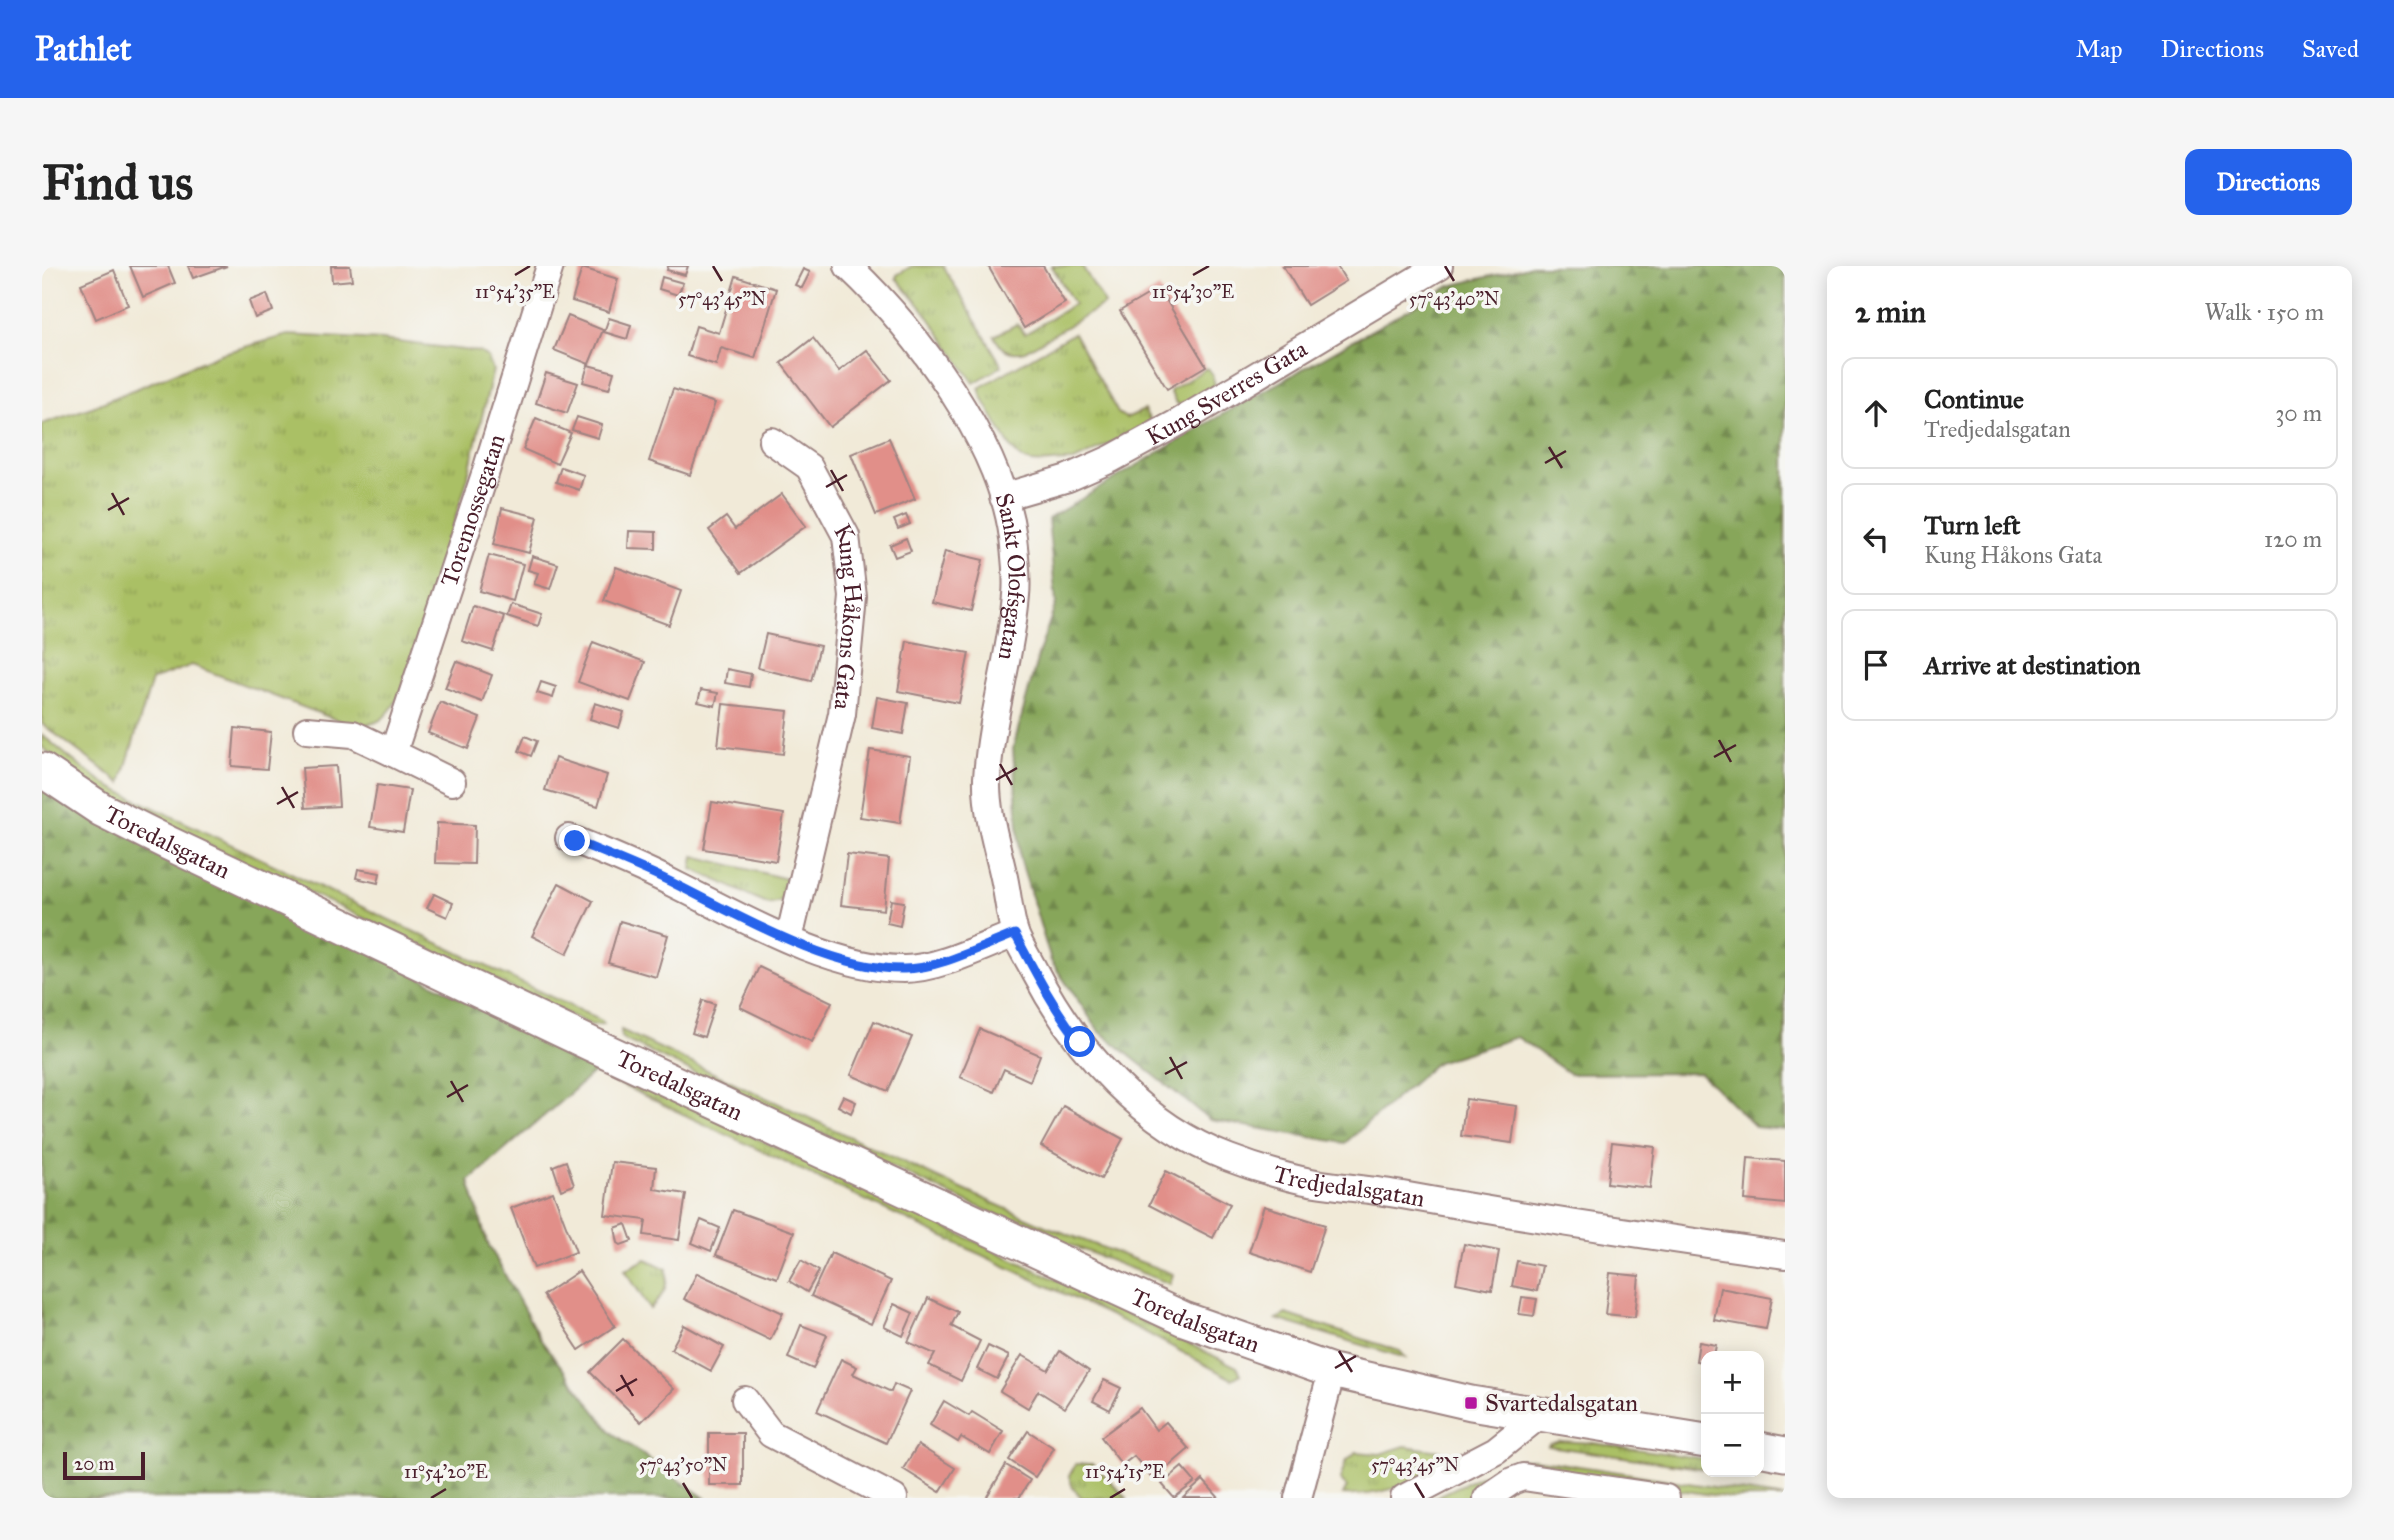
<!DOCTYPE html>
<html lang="en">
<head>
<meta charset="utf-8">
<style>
	:root { --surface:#fff; --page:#f6f6f6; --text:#222; --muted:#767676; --line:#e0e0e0; --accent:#2563eb }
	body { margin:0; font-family:"IM FELL Great Primer",serif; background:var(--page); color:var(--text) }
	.controls { position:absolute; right:21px; bottom:21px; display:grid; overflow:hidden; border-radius:14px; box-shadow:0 4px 18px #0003 }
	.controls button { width:63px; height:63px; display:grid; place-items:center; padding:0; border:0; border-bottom:2px solid var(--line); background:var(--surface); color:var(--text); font:35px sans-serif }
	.scale { position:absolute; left:21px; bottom:18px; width:82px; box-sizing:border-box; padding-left:7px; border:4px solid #4a1f2b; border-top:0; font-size:19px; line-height:24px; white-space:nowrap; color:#4a1f2b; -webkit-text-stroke:5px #f6f6f2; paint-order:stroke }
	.stop { position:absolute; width:21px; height:21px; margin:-16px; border:5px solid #2563eb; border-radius:50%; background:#fff }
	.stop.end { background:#2563eb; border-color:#fff; box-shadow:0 2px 7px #0008 }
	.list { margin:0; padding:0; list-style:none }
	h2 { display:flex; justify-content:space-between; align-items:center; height:91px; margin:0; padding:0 28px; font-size:30px }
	h2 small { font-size:23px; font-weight:400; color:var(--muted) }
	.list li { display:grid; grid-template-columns:46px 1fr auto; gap:21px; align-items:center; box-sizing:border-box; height:112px; margin:0 14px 14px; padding:0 14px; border:2px solid var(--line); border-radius:14px }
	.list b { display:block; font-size:26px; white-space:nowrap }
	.list p { margin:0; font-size:23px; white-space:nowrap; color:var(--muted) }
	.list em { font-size:23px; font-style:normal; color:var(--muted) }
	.icon { flex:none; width:38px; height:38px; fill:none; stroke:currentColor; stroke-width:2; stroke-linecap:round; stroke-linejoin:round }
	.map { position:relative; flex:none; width:1743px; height:1232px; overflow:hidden; border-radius:14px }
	header { display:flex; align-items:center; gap:42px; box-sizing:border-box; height:98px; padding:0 35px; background:var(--accent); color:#fff }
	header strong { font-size:33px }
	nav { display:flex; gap:38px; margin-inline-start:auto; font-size:24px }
	.intro { display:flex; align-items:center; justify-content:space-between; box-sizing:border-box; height:168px; padding:0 42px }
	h1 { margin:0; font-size:49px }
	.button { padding:18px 32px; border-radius:14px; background:var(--accent); color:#fff; font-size:24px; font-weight:700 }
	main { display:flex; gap:42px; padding:0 42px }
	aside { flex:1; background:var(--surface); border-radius:14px; box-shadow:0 4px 18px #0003 }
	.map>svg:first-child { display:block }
</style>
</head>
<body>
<header>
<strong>Pathlet</strong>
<nav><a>Map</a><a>Directions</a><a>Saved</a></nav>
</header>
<div class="intro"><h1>Find us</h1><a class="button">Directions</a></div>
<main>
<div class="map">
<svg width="1743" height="1232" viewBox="0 0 1743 1232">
	<defs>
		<pattern id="grass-tufts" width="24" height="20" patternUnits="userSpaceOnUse" patternTransform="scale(1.75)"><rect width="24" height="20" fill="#aac065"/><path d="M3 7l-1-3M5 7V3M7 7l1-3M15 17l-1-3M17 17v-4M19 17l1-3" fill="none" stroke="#8c9b53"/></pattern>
		<pattern id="forest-firs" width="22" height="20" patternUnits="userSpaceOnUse" patternTransform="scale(1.75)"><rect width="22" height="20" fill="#87a65a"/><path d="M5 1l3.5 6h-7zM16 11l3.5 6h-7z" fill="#70874b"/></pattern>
	</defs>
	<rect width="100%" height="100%" fill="#f6f6f2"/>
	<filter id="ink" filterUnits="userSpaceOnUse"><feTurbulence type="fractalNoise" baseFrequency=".0143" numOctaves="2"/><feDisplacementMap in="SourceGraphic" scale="14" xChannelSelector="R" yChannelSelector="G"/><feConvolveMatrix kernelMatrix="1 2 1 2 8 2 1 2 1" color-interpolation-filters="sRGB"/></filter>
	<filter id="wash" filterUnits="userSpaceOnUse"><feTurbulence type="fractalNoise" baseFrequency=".00686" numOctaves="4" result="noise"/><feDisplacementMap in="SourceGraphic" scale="28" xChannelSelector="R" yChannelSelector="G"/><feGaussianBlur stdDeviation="1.57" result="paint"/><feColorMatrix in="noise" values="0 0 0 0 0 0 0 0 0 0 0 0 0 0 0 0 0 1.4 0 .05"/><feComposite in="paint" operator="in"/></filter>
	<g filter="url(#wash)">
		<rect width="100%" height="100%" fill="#f1ead8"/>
		<g fill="url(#grass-tufts)" stroke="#7a7048" stroke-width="2">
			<polygon points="870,0 901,0 960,100 932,117 881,43 854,12 855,9"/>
			<path d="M1010 0H1040L1063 38 983 85C968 89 959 84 952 70L975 58 983 68 1032 38Z"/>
			<path d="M1032 67 1076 147 1084 152 1102 144 1110 157 1032 195C980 196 982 206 954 156 948 145 940 134 937 122Z"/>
			<path d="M246 69 340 74 438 86 446 92 451 104 424 218 360 425C345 451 340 461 308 459L150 399 110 414 79 517 0 458V158L50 141 178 88Z"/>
			<polygon points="1165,102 1170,108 1173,119 1140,140 1134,137 1128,125"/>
			<path d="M0 469 38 500 68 521 560 755 562 758 549 759 119 557C78 535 35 512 0 481Z"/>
			<polygon points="99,582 1032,1022 1195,1101 1199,1108 1190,1113 1186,1111 1105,1067 484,774"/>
			<polygon points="652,590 745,613 738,635 726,638 650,603"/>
			<polygon points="579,764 913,920 1001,959 1131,1008 1128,1018 993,965 909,929 583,774 579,771"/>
			<path d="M604 993 625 1003C626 1022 621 1030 608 1043L583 1004Z"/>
			<polygon points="1244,1048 1358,1085 1364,1092 1234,1053"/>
			<polygon points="1518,1175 1551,1177 1664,1193 1664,1203 1506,1180 1507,1178"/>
			<path d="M1363 1180 1426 1189C1389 1209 1345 1232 1301 1229L1305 1221 1298 1214 1304 1195 1314 1186 1338 1188Z"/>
			<polygon points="1479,1193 1492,1193 1743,1232 1690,1232 1525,1207 1469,1203 1468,1198"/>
			<polygon points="1034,1198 1051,1198 1085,1232 1040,1232 1031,1222 1027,1210"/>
			<polygon points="1440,1209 1448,1209 1449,1215 1435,1232 1392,1232"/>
		</g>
		<g fill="url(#forest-firs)" stroke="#686242" stroke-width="2">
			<polygon points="1490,0 1743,0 1743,864 1714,861 1658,807 1528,808 1475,771 1395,796 1303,877 1168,854 1057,765 1009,695 978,592 971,482 997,386 1014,337 1006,253 1167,156 1408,20"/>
			<polygon points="0,516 556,803 427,915 445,976 498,1073 570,1167 663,1232 0,1232"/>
		</g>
		<g id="blocks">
			<g fill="#e18f89">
				<polygon points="88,0 126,0 133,17 101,31"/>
				<polygon points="146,0 185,0 151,12"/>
				<polygon points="289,0 308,0 310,14 290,16"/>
				<polygon points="626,0 646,0 643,9 625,4"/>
				<polygon points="946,0 1001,0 1023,37 982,62"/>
				<polygon points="1241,0 1295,0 1304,15 1265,39"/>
				<polygon points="540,2 576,13 567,46 530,35"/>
				<polygon points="761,3 768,6 760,22 753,19"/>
				<polygon points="72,4 86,39 54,53 39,18"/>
				<polygon points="694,10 734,23 713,92 679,82 674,99 645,90 654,60 677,67"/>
				<polygon points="620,11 641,17 636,29 617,23"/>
				<polygon points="1117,22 1164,100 1125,123 1078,45"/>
				<polygon points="225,28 231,45 213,52 207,35"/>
				<polygon points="526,50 561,64 547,98 512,84"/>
				<polygon points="567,52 589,59 585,73 562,66"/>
				<polygon points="771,72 797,105 825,84 849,114 788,161 739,97"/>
				<polygon points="546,99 572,106 567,123 541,116"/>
				<polygon points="504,107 536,117 525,147 494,137"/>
				<polygon points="631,123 673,137 648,209 607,195"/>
				<polygon points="535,151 560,159 556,172 530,164"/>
				<polygon points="494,152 529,167 515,198 481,183"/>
				<polygon points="847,172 873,233 834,249 809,188"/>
				<polygon points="519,201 542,209 537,224 514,216"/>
				<polygon points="740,228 764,260 699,307 667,264 684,251 693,263"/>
				<polygon points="460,242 496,251 487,287 452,278"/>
				<polygon points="864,249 868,258 856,263 852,254"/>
				<polygon points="587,265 614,266 614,283 586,282"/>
				<polygon points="864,272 869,285 853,291 848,279"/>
				<polygon points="903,285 941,294 929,345 890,336"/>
				<polygon points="447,289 481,298 471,335 437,325"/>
				<polygon points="490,290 516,298 508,323 492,318 496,307 486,304"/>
				<polygon points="574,301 639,325 627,359 562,335"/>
				<polygon points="469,338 500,348 496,360 465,350"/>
				<polygon points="431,340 462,350 451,385 420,375"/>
				<polygon points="724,368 778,380 769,415 716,402"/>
				<polygon points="865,375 927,387 917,437 856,425"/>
				<polygon points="551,376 603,396 588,435 536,416"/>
				<polygon points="414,395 450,409 440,436 403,422"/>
				<polygon points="685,403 709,408 707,421 683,417"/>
				<polygon points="499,416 514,421 511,432 495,427"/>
				<polygon points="659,424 676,427 673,440 656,436"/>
				<polygon points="835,431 866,437 861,468 830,462"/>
				<polygon points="398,436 438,452 426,483 386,467"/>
				<polygon points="553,437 582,446 577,462 548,453"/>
				<polygon points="681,438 746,445 741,488 676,480"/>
				<polygon points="193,462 229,466 225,503 190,500"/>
				<polygon points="483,470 495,475 489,490 477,485"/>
				<polygon points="828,484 868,490 858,557 818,551"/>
				<polygon points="513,492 565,509 556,540 503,524"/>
				<polygon points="294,500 297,540 263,542 260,502"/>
				<polygon points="335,519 368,524 361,566 328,561"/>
				<polygon points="670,536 742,548 734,595 662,583"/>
				<polygon points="395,557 433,559 432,598 393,597"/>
				<polygon points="805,588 847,593 842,644 799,639"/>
				<polygon points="316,603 338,607 336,617 314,612"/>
				<polygon points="517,617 551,635 525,688 490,670"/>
				<polygon points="392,628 411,637 405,651 385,642"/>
				<polygon points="849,634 862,636 858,660 845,657"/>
				<polygon points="578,655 626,669 614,711 566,697"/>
				<polygon points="717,701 790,736 770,776 698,741"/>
				<polygon points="661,734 673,738 662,771 650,767"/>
				<polygon points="832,755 870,771 846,825 809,809"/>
				<polygon points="938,763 998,789 988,815 962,803 952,826 918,811"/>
				<polygon points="801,830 814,836 809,847 796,840"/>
				<polygon points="1424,833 1475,840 1470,877 1419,870"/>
				<polygon points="1021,840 1081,873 1059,913 999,880"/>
				<polygon points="1570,876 1613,881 1608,922 1565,917"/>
				<polygon points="1706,892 1743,895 1743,938 1703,934"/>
				<polygon points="524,895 532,919 519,924 511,900"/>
				<polygon points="570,896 614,901 612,923 644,928 637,974 602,969 604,954 563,949"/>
				<polygon points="1124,905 1188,938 1171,972 1107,939"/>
				<polygon points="511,926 534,986 492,1002 469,942"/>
				<polygon points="1222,940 1283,959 1268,1006 1207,986"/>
				<polygon points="691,944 752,966 735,1012 674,989"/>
				<polygon points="659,954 678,962 669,985 650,977"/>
				<polygon points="584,958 590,975 579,979 576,977 573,962"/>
				<polygon points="1422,978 1457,985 1450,1024 1414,1017"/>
				<polygon points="789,987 849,1015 829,1058 769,1030"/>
				<polygon points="759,994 777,1005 765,1026 747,1015"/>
				<polygon points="1475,995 1500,1000 1495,1025 1470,1020"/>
				<polygon points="537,1005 573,1060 537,1084 501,1029"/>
				<polygon points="655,1007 741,1047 728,1074 642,1033"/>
				<polygon points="1568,1007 1597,1010 1593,1051 1563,1048"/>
				<polygon points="1678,1022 1730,1032 1724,1063 1672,1054"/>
				<polygon points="1480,1031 1495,1033 1492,1050 1477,1048"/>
				<polygon points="886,1032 916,1046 909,1060 938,1075 919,1115 887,1099 893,1088 866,1076"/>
				<polygon points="852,1038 871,1047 861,1070 842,1061"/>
				<polygon points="642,1059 682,1081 669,1105 629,1083"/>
				<polygon points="759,1059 785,1069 771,1103 746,1092"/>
				<polygon points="581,1073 632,1123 599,1156 548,1106"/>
				<polygon points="1657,1076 1674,1079 1672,1090 1664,1090 1664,1097 1654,1095"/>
				<polygon points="946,1080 967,1090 955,1113 935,1103"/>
				<polygon points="1018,1085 1047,1105 1023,1142 996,1125 986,1142 958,1125 980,1089 1006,1104"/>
				<polygon points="799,1093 815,1101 811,1108 849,1126 852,1118 868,1125 844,1177 775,1145"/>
				<polygon points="1062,1114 1079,1122 1068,1144 1051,1135"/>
				<polygon points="902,1135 927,1150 930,1146 961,1165 948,1188 919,1171 916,1176 888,1159"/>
				<polygon points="1098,1142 1114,1164 1124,1156 1147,1183 1111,1214 1092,1190 1080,1199 1059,1171"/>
				<polygon points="986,1165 1012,1182 993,1211 967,1194"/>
				<rect x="667" y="1167" width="34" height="52"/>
				<polygon points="876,1179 913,1202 898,1226 861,1203"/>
				<polygon points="964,1199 988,1214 977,1232 944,1232"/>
				<polygon points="1140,1201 1153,1216 1132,1232 1120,1218"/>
				<polygon points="1161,1214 1177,1232 1141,1232"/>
			</g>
		</g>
	</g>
	<g filter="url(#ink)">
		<use href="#blocks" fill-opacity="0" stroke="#9e8482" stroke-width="2"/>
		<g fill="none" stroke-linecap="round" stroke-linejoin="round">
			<g stroke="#9e8482" stroke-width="30">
				<g id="minor">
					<path id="s1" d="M806 0C874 64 959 177 971 272 973 290 976 311 974 329 969 390 949 450 945 512 944 545 954 576 961 607 966 627 967 651 974 670 979 682 987 694 993 706 1034 785 1102 860 1187 892 1213 902 1252 914 1280 918 1307 922 1334 924 1360 929 1487 952 1615 971 1743 989"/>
					<path id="s2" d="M730 175 767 201 804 270 811 331 800 448 747 673"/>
					<path id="s3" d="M961 231 1026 212 1069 193 1137 156 1397 0"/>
					<path id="s4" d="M265 464 311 468 351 487 443 208 508 0"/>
					<polyline points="351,487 410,516"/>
					<path d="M527 572C563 586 599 601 634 619 699 651 788 703 862 703 897 703 941 680 973 668"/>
					<polyline points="703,1134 729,1168 852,1232"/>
					<polyline points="1256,1232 1290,1105"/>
					<polyline points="1362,1232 1454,1184 1499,1148"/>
					<polyline points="1445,1232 1470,1215 1481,1211 1624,1232"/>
				</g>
			</g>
			<g stroke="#9e8482" stroke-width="37">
				<g id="tertiary">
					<path id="s5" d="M0 504 60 544 126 577 549 778 1142 1053 1290 1105 1429 1137 1664 1175"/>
					<polyline points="1717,1183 1743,1188"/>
				</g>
			</g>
			<use href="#minor" stroke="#fff" stroke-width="26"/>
			<use href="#tertiary" stroke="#fff" stroke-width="33"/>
		</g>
	</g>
	<g fill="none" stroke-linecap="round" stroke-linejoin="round" filter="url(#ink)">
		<path stroke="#2563eb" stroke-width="9" d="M533 575C567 589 602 602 635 619 699 651 790 704 862 703 897 703 940 680 973 668 993 706 1012 743 1038 776"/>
	</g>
	<path fill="none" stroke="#4a1f2b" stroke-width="2.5" d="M671 0 680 15M1403 0 1412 15M473 9 488 0M1151 9 1167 0M1507 181 1520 202M1503 197 1524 185M789 204 801 225M784 221 805 209M70 227 82 249M66 244 87 232M1677 474 1689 496M1672 491 1694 479M958 498 970 519M954 514 975 502M240 521 252 542M235 538 256 526M1128 791 1140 813M1123 808 1145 796M409 815 421 836M405 831 426 819M1297 1085 1310 1106M1293 1102 1314 1090M579 1109 591 1130M574 1125 595 1113M641 1217 650 1232M1373 1217 1382 1232M389 1232 404 1223M1068 1232 1083 1223"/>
	<rect fill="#b5179e" stroke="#f6f6f2" stroke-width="2.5" x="1422" y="1130" width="14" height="14" rx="3.5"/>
	<g text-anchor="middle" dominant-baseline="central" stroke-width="7" stroke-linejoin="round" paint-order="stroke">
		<g font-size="24" fill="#4a1f2b" stroke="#f6f6f2">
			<text stroke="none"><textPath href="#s3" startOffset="248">Kung Sverres Gata</textPath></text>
			<text stroke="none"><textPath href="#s4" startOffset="346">Toremossegatan</textPath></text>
			<text stroke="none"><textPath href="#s1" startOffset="362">Sankt Olofsgatan</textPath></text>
			<text stroke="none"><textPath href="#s2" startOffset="205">Kung Håkons Gata</textPath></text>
			<text stroke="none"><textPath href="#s5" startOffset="145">Toredalsgatan</textPath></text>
			<text stroke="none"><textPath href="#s5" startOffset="712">Toredalsgatan</textPath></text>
			<text stroke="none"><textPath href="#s1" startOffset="1166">Tredjedalsgatan</textPath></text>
			<text stroke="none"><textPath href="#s5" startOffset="1279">Toredalsgatan</textPath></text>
		</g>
		<g font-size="24" fill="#4a1f2b" stroke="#f6f6f2" text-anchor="start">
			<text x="1443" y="1137">Svartedalsgatan</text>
		</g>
	</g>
	<g font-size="18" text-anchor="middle" fill="#4a1f2b" stroke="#f6f6f2" stroke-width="7" stroke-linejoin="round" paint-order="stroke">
		<text x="473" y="32">11°54'35"E</text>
		<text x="1151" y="32">11°54'30"E</text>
		<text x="680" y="39">57°43'45"N</text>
		<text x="1412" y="39">57°43'40"N</text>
		<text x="641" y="1205">57°43'50"N</text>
		<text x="1373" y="1205">57°43'45"N</text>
		<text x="404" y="1212">11°54'20"E</text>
		<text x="1083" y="1212">11°54'15"E</text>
	</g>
</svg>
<div class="controls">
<button>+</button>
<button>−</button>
</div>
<div class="scale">20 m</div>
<div class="stop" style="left:1038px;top:776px"></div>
<div class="stop end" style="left:533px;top:575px"></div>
</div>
<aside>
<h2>2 min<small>Walk · 150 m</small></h2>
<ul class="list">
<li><svg class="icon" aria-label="ahead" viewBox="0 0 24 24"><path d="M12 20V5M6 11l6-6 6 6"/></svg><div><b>Continue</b><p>Tredjedalsgatan</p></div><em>30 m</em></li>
<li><svg class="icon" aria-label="left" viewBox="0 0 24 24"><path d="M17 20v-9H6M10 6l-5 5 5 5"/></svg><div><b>Turn left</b><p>Kung Håkons Gata</p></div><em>120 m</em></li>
<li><svg class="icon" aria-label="arrive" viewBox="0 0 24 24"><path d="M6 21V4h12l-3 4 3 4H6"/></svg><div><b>Arrive at destination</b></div></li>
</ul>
</aside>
</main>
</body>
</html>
